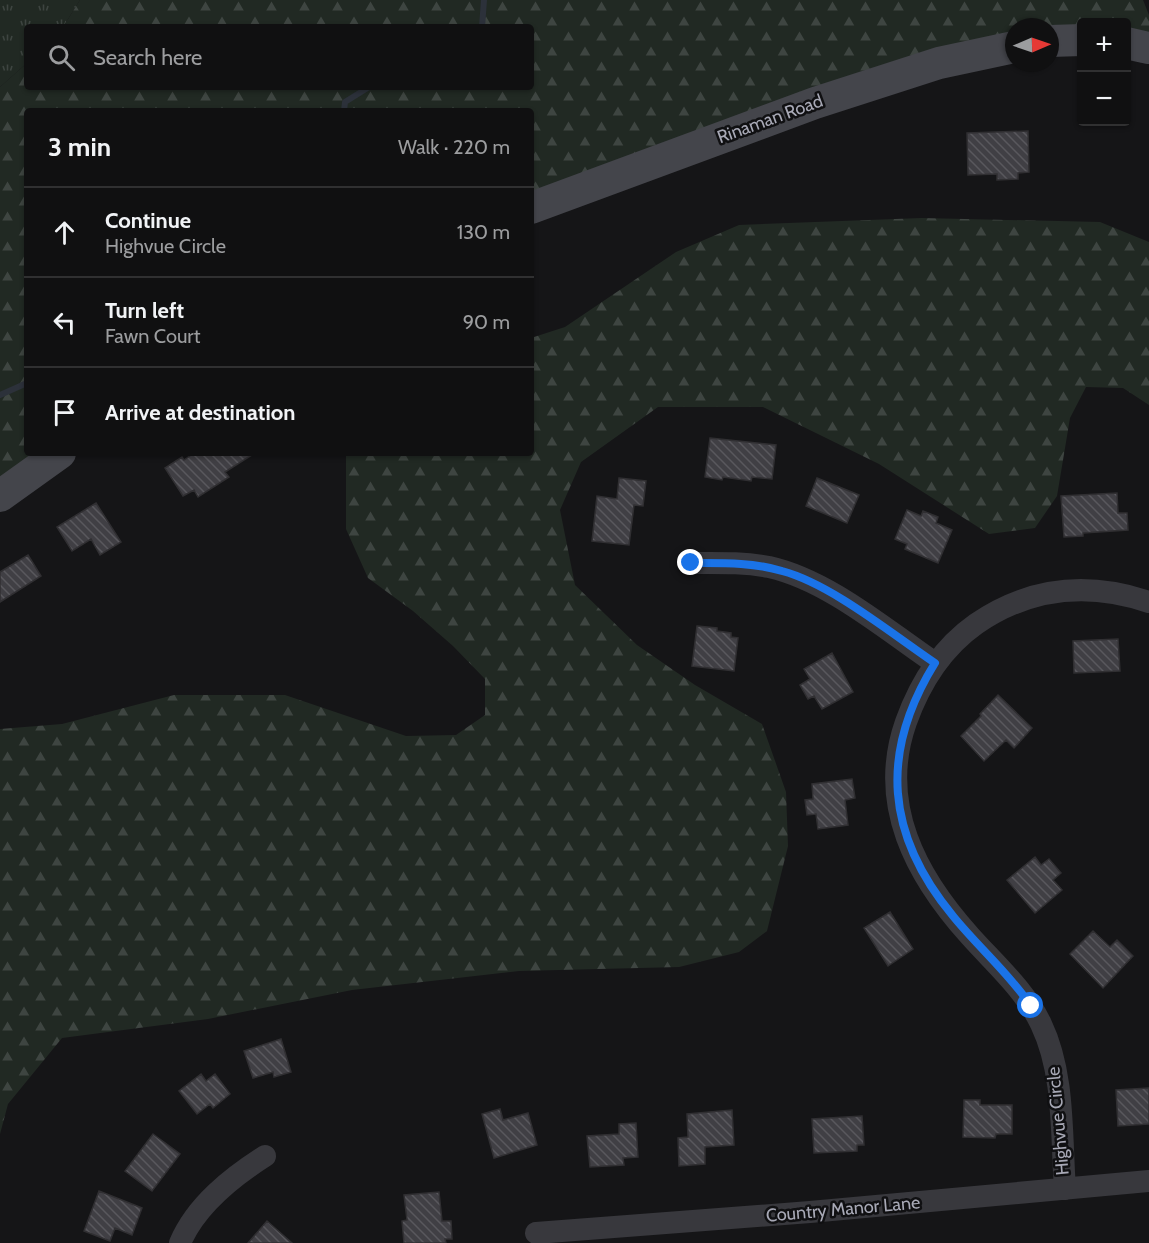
<!DOCTYPE html>
<html lang="en">
<head>
<meta charset="utf-8">
<style>
	:root { --surface:#101011; --page:#19191a; --text:#f1f3f6; --muted:#9c9d9f; --line:#303031 }
	body { margin:0; font-family:Cabin,sans-serif; background:var(--page); color:var(--text) }
	.controls { position:absolute; right:18px; top:18px; display:grid; overflow:hidden; border-radius:6px; box-shadow:0 2px 4px #0004 }
	.controls button { width:54px; height:54px; display:grid; place-items:center; padding:0; border:0; border-bottom:2px solid var(--line); background:var(--surface); color:var(--text); font:30px sans-serif }
	.compass { position:absolute; left:1005px; top:18px; width:54px; height:54px; border-radius:50%; background:var(--surface); box-shadow:0 2px 4px #0004; rotate:88deg }
	.stop { position:absolute; width:18px; height:18px; margin:-14px; border:4px solid #1a73e8; border-radius:50%; background:#fff }
	.stop.end { background:#1a73e8; border-color:#fff; box-shadow:0 2px 6px #0008 }
	.list { margin:0; padding:0; list-style:none }
	h2 { display:flex; justify-content:space-between; align-items:center; height:78px; margin:0; padding:0 24px; font-size:26px }
	h2 small { font-size:20px; font-weight:400; color:var(--muted) }
	.list li { display:grid; grid-template-columns:39px 1fr auto; gap:18px; align-items:center; box-sizing:border-box; height:90px; padding:0 24px; border-top:2px solid var(--line) }
	.list b { display:block; font-size:22px; white-space:nowrap }
	.list p { margin:0; font-size:20px; white-space:nowrap; color:var(--muted) }
	.list em { font-size:20px; font-style:normal; color:var(--muted) }
	.icon { flex:none; width:33px; height:33px; fill:none; stroke:currentColor; stroke-width:2; stroke-linecap:round; stroke-linejoin:round }
	.map { position:relative; flex:none; width:1149px; height:1243px; overflow:hidden }
	.search { position:absolute; background:var(--surface); box-shadow:0 2px 4px #0004; left:24px; top:24px; width:510px; height:66px; display:flex; align-items:center; gap:15px; box-sizing:border-box; padding:0 21px; border-radius:6px; color:var(--muted); font-size:22px }
	.panel { position:absolute; background:var(--surface); box-shadow:0 2px 4px #0004; left:24px; top:108px; width:510px; height:348px; border-radius:6px }
	.map>svg:first-child { display:block }
	.grass { fill:url(#grass-tufts) }
	.forest { fill:url(#forest-firs) }
	.lines { fill:none; stroke-linecap:round; stroke-linejoin:round }
	.stream { stroke:#2c313a; stroke-width:6 }
	.building { fill:url(#building-back-hatch); stroke:#302f32; stroke-width:1.5 }
	.street { stroke:#38383d; stroke-width:22 }
	.secondary { stroke:#44454b; stroke-width:32 }
	.route { stroke:#1a73e8; stroke-width:8 }
	.labels { text-anchor:middle; dominant-baseline:central; stroke-width:5; stroke-linejoin:round; paint-order:stroke }
	.street-label { font-size:18px; fill:#a8a9b6; stroke:#101012 }
</style>
</head>
<body>
<div class="map">
<svg width="1149" height="1243" viewBox="0 0 1149 1243">
	<defs>
		<pattern id="grass-tufts" width="24" height="20" patternUnits="userSpaceOnUse" patternTransform="scale(1.5)"><rect width="24" height="20" fill="#212923"/><path d="M3 7l-1-3M5 7V3M7 7l1-3M15 17l-1-3M17 17v-4M19 17l1-3" fill="none" stroke="#3e4541"/></pattern>
		<pattern id="forest-firs" width="22" height="20" patternUnits="userSpaceOnUse" patternTransform="scale(1.5)"><rect width="22" height="20" fill="#212923"/><path d="M5 1l3.5 6h-7zM16 11l3.5 6h-7z" fill="#3e4541"/></pattern>
		<pattern id="building-back-hatch" width="6" height="6" patternUnits="userSpaceOnUse" patternTransform="scale(1.5)"><rect width="6" height="6" fill="#403f44"/><path d="M-1 5l2 2M0 0l6 6M5-1l2 2" fill="none" stroke="#59585d"/></pattern>
	</defs>
	<rect width="100%" height="100%" fill="#151517"/>
	<!-- grass -->
	<path class="grass" d="M0,0H80L63,27H27V63L0,87Z"/>
	<!-- forest -->
	<path class="forest" d="M80,0H1143L1149,15V41L1127,43L1126,22H1082L1081,40L1050,27H1014V47L531,208V111H27V453H60L0,496V87L27,63V87H531V27H63Z
		M922,218L1100,222L1149,242V405L1123,388L1086,387L1070,418L1057,496L1035,528L989,534L879,464L763,407H658L581,462L560,510L575,585L637,645L695,685L762,724L786,792L788,846L767,931L739,952L679,967L519,971L352,990L208,1019L62,1038L8,1104L0,1134V729L62,724L174,695H285L406,736L456,735L485,715V679L453,646L413,611L368,578L346,529V453H531V338L565,327L676,252L739,225Z"/>
	<g class="lines">
		<!-- stream -->
		<path class="stream" d="M482,27L484,0
			M344,111L345,102L369,87
			M0,395L27,383"/>
	</g>
	<!-- building -->
	<path class="building" d="M1028,131L1029,172L1018,173V179L997,180V174L968,175L967,133Z
		M710,438L776,445L772,479L752,477L751,481L723,477L722,480L705,477Z
		M194,453H255L225,472L229,477L198,497L194,490L183,496L165,468L182,457L184,460Z
		M619,478L646,481L643,506L634,505L629,545L592,541L597,496L617,499Z
		M817,478L859,495L847,523L806,506Z
		M1117,493L1118,513H1127L1128,530L1083,533V536L1064,537L1061,496Z
		M96,503L121,542L100,555L91,539L72,551L57,527Z
		M907,510L921,516L923,511L938,517L936,523L952,530L938,563L905,549L907,544L895,539Z
		M28,555L41,576L0,602V572Z
		M697,626L717,628V631L731,633V637L738,638L734,671L692,666Z
		M1118,639L1120,671L1074,673L1073,641Z
		M832,653L853,692L822,709L814,696L808,699L800,685L810,679L804,669Z
		M998,695L1032,728L1014,748L1006,740L984,761L961,736L981,716L980,714Z
		M852,779L855,798L845,800L848,825L818,829L816,814L807,815L805,800L813,799L812,784Z
		M1035,857L1041,865L1049,859L1061,873L1053,880L1062,890L1035,913L1007,880Z
		M890,912L913,949L888,966L864,928Z
		M1093,931L1110,947L1117,940L1133,956L1103,988L1070,954Z
		M281,1039L291,1072L274,1077L273,1072L253,1078L244,1051Z
		M201,1074L206,1081L215,1074L230,1094L213,1108L210,1104L197,1114L179,1091Z
		M1149,1088V1124L1118,1126L1116,1090Z
		M964,1100H980V1105H1012V1134H996L995,1138L963,1137Z
		M500,1109L503,1120L528,1113L537,1145L494,1158L482,1114Z
		M732,1110L734,1145L705,1147V1164L679,1166L678,1138L688,1137L687,1114Z
		M862,1116L864,1145H857V1151L814,1153L812,1119Z
		M636,1123L638,1157L623,1158L624,1165L590,1167L587,1136L619,1134V1124Z
		M153,1134L180,1154L152,1191L125,1171Z
		M99,1191L142,1208L132,1235L115,1228L110,1241L84,1231Z
		M439,1192L442,1221H451L452,1239H445L446,1243H404L402,1221L407,1220L404,1195Z
		M267,1221L292,1243H248Z"/>
	<g class="lines">
		<!-- street -->
		<path class="street" d="M691,563C717,563 743,562 769,567C828,580 886,630 935,663
			M1065,1189C1061,1135 1065,1074 1041,1024C1025,990 995,964 970,936C916,876 877,804 906,722C920,683 942,648 976,624C1030,587 1087,581 1149,602
			M536,1233L810,1212L1149,1181
			M180,1243C196,1205 232,1177 265,1156"/>
		<!-- secondary -->
		<path class="secondary" d="M1050,41L1082,40
			M1126,43L1149,48
			M531,208L815,103L939,63L1014,47
			M0,496L60,453"/>
	</g>
	<g class="lines">
		<!-- route -->
		<path class="route" d="M691,563C722,563 752,562 782,571C831,584 892,634 935,663C879,753 886,835 953,916C978,947 1009,973 1031,1006"/>
	</g>
	<g class="labels">
		<!-- street labels -->
		<g class="street-label">
			<text transform="translate(770 119) rotate(-20)">Rinaman Road</text>
			<text transform="translate(1058 1121) rotate(-95)">Highvue Circle</text>
			<text transform="translate(843 1209) rotate(-5)">Country Manor Lane</text>
		</g>
	</g>
</svg>
<div class="controls">
<button>+</button>
<button>−</button>
</div>
<svg class="compass" viewBox="-18 -18 36 36"><path d="M0-13l5 13h-10z" fill="#e53935"/><path d="M0 13l5-13h-10z" fill="#9c9d9f"/></svg>
<div class="stop" style="left:1031px;top:1006px"></div>
<div class="stop end" style="left:691px;top:563px"></div>
<div class="search"><svg class="icon" aria-label="search" viewBox="0 0 24 24"><circle cx="10" cy="10" r="6"/><path d="M15 15l6 6"/></svg>Search here</div>
<section class="panel">
<h2>3 min<small>Walk · 220 m</small></h2>
<ul class="list">
<li><svg class="icon" aria-label="ahead" viewBox="0 0 24 24"><path d="M12 20V5M6 11l6-6 6 6"/></svg><div><b>Continue</b><p>Highvue Circle</p></div><em>130 m</em></li>
<li><svg class="icon" aria-label="left" viewBox="0 0 24 24"><path d="M17 20v-9H6M10 6l-5 5 5 5"/></svg><div><b>Turn left</b><p>Fawn Court</p></div><em>90 m</em></li>
<li><svg class="icon" aria-label="arrive" viewBox="0 0 24 24"><path d="M6 21V4h12l-3 4 3 4H6"/></svg><div><b>Arrive at destination</b></div></li>
</ul>
</section>
</div>
</body>
</html>
